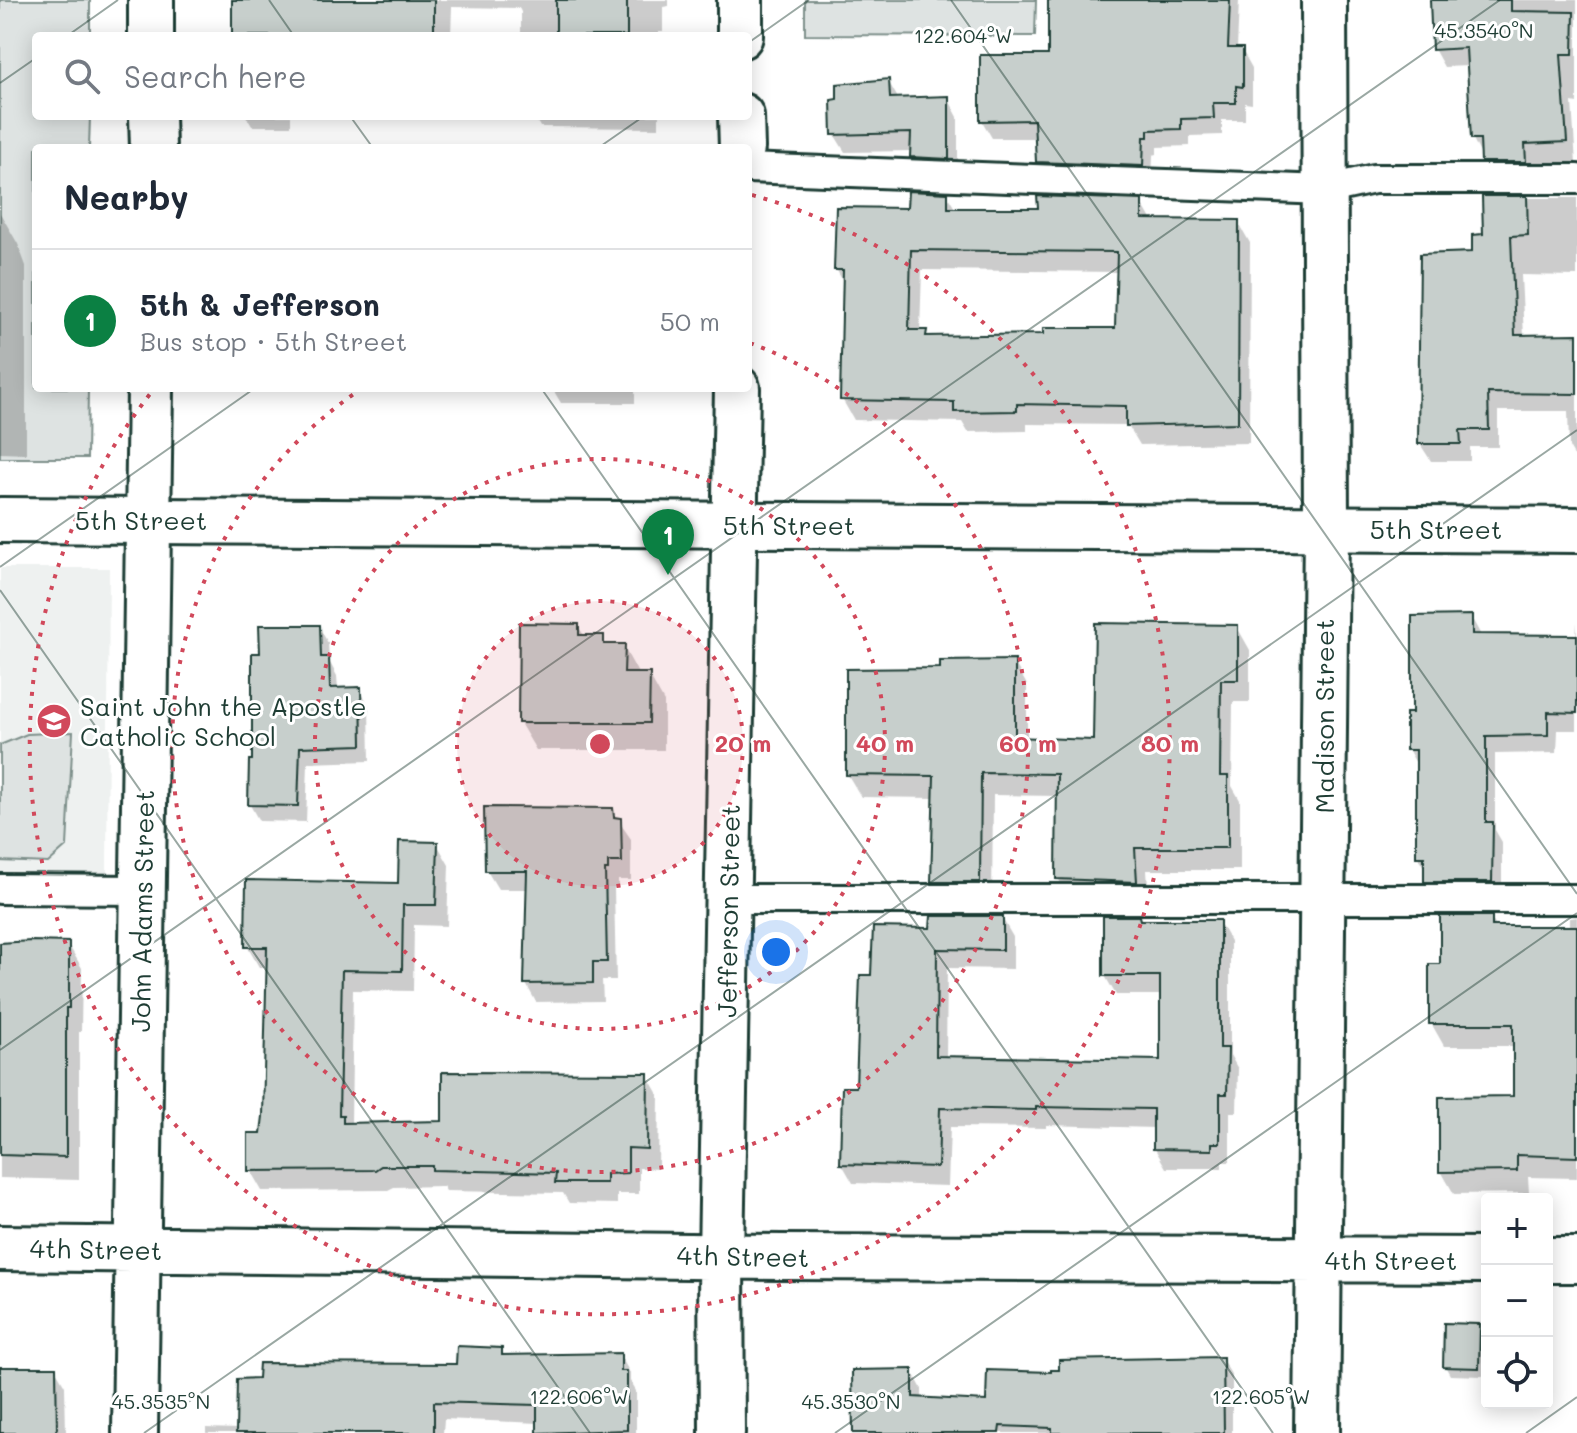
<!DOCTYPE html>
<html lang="en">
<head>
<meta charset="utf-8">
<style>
	:root { --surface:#fff; --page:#f2f2f3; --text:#1f2937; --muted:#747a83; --line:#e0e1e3; --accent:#0b8043 }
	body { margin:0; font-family:Mali,sans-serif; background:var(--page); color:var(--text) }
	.controls { position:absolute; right:24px; bottom:24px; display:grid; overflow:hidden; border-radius:8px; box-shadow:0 4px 20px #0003 }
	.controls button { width:72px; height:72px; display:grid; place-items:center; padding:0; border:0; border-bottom:2px solid var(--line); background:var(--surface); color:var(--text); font:40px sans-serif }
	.you { position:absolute; left:776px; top:952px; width:28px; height:28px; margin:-20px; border:6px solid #fff; border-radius:50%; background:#1a73e8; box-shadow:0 0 0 12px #1a73e833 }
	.badge { display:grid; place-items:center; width:52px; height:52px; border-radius:50%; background:var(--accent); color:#fff; font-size:26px; font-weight:700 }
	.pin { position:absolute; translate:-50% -66px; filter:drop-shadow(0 2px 4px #0008) }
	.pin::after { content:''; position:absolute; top:42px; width:28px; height:24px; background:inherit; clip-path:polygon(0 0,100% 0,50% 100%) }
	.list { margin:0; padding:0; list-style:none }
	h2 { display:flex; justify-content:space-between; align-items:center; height:104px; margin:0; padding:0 32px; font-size:34px }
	h2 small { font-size:26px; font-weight:400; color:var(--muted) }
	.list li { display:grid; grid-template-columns:52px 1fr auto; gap:24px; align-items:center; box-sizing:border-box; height:144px; padding:0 32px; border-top:2px solid var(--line) }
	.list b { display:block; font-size:30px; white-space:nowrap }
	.list p { margin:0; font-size:26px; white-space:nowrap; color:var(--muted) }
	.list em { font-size:26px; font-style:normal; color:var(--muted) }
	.icon { flex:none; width:44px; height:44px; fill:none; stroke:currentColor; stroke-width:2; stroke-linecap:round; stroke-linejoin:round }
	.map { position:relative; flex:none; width:1577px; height:1433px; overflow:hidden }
	.search { position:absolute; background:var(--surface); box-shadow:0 4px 20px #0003; left:32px; top:32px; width:720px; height:88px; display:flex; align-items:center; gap:20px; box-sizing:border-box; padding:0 28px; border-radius:8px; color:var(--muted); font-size:30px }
	.panel { position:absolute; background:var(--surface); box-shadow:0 4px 20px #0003; left:32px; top:144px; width:720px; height:248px; border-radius:8px }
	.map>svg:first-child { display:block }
	.built { fill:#eef1f0 }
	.green { fill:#dee3e2; stroke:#7e908b; stroke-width:2 }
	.shadow { fill:#0003; fill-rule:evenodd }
	.building { fill:#c7cfcc; stroke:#1f3d34; stroke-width:2; fill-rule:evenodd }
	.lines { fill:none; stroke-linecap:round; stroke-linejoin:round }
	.service-casing { stroke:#1f3d34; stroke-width:34 }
	.minor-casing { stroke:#1f3d34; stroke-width:50 }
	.secondary-casing { stroke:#1f3d34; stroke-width:50 }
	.service { stroke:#fff; stroke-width:28 }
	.minor { stroke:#fff; stroke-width:44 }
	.secondary { stroke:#fff; stroke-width:44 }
	.ticks { fill:none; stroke:#1f3d34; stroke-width:2; stroke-opacity:0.45 }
	.ring { fill:none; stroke:#d1495b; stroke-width:4; stroke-dasharray:4 8 }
	.labels { text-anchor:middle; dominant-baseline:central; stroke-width:6; stroke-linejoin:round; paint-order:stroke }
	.street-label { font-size:26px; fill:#1f3d34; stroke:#fff }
	.poi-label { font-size:26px; fill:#1f3d34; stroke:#fff; text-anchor:start }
	.ticks-label { font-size:20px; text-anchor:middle; fill:#1f3d34; stroke:#fff; stroke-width:6; stroke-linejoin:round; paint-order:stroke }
	.centre { fill:#d1495b; stroke:#fff; stroke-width:4 }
	.ring-label { font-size:24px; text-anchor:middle; font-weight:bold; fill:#d1495b; stroke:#fff; stroke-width:6; stroke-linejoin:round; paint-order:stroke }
</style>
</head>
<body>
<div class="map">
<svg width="1577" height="1433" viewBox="0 0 1577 1433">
	<rect width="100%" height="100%" fill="#fff"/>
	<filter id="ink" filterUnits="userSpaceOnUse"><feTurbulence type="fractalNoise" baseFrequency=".0125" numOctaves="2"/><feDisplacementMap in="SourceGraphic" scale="16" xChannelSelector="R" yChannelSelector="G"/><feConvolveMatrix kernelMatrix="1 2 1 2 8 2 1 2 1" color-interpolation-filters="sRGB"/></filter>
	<g filter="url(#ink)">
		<!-- built -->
		<path class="built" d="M0,568H109L107,875L0,874Z"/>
		<!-- green -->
		<path class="green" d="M0,0H90V36H36V116H90L89,148H36V388H88L87,458H0Z
			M805,0H1036L1035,36L805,35Z
			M73,732L67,846L48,863L0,861V745L27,734Z"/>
		<!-- shadow -->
		<path class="shadow" d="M234,0H669V6L663,7V32H659V36H521V12L519,8L452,7L451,36H234Z
			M1050,0H1239L1237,50H1242L1252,68V104L1245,103V120H1222V135L1190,136V146L1157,147V154L1153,155L1152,183L1048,179L1038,161L1036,138H992L982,121L1050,57Z
			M1432,0H1577V103L1572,102L1577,179H1493L1473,139L1469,66L1444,67L1434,49Z
			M888,81L899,100L948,98L958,117V176L922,175L912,157V151L845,152L834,134Z
			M246,116H291V126H252Z
			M534,116H659V128L540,127Z
			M947,195L956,210H1040L1141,202L1152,221L1238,222L1250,243L1249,443L1140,445L1128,425L1027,424V431L968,432L962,422L854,420L842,399L844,283L836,269L909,210ZM922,270L1119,272L1117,330L1045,336L929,338L925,332H920Z
			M1484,198H1577V276L1521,275L1524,337L1577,336V461L1569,447L1568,411H1498V447H1470V461H1431L1420,444L1474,254L1486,236Z
			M0,213L18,244L26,266V454L0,453Z
			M552,388H635V403H561Z
			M1471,617L1482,637H1576L1577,622V730H1558L1557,753L1495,754V830L1502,842V900H1436L1426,881V871L1418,857V767L1408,749L1414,715Z
			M578,626L585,637H602L607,646H623L639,675H649L664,702V750H536L520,723Z
			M319,627L328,643L329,661L337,676L338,690L360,689L369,706L370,761L308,763L306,822L259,821L250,805L262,655Z
			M1237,627L1250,650V702H1233L1232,786L1240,800V870H1147L1149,904L1071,901L1058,878L1059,796L993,795L992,904H946L933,881L935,798L861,797L848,775L942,670L1014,662L1027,685V740L1095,742Z
			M611,810L631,839V880H618V888H614L616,980H602L603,1001L536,1002L526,984L529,889H498L487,871Z
			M437,844L449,865L447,926L414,925L413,991L353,990L351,1125L444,1123L647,1075L659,1096L658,1169L639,1168V1194H617V1204L569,1203L563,1193L446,1191L443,1186L394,1187L388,1190L262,1191L250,1170L263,1135L269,967H259L247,946L400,885Z
			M1577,917V1178L1528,1177L1529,1193L1454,1194L1441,1171L1515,1098V1046H1444L1431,1023L1442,966L1491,918L1497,928H1570V918Z
			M1002,918L1013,937V969L947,968L946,1059L1162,1062V995H1116L1105,976L1140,922H1219L1230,941V1055L1238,1069L1237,1112H1230V1162H1222V1168H1166L1155,1149V1128L1046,1125V1128L950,1127L948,1186L853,1183L842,1164L858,1090L873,977L932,930Z
			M68,944L82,968L81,1032H79V1180L0,1178V945Z
			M1479,1326L1484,1334L1483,1376L1450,1375L1445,1366Z
			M501,1350L505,1356L620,1355L630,1373V1381L636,1391V1433H539V1423L444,1419L443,1433H206V1428L238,1429L458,1366Z
			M1222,1359L1232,1376V1433H992L1053,1375Z
			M0,1369H55L65,1386L66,1433H0Z
			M912,1371L922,1389V1400L940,1433H855Z"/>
		<!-- building -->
		<path class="building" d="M232,0H434V36H232Z
			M556,0H627V36H556Z
			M1048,0H1230L1228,48H1243V87L1236,86V103H1213L1214,118L1181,119V129L1148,130V137H1144L1143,166L1036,162L1034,120L980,121V55H1048Z
			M1430,0H1511V11L1574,12L1573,54H1561L1567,142L1525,144L1526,162H1481L1480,139H1471L1466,48L1432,50Z
			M889,79L890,98L949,96V159L910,157L911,133L832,135L831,100L837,99V84Z
			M908,191L948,193V208H1038L1037,196L1142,200V219L1239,220L1238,423L1126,426V406L1017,404V411L954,412V402L840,400L843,270H834L836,207L907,208ZM911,250L1117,252L1115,328H1043V334L926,336L927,330H909Z
			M1482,196H1527L1528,235L1511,236L1515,335L1577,334V394L1488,393L1489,430H1460L1461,444H1418L1420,254L1472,252V235L1483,234Z
			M1472,615V634L1577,635V713L1548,712V735L1486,736V822H1493L1492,882H1424V857H1416V750H1406V713H1412V616Z
			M519,623L579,624V635H604V644H625L624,673H650L649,723H518Z
			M1095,623L1238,625V680H1221L1220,776H1228V848H1135L1137,882L1056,879L1057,774L981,773L980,882H931L934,776L846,775V669L940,668V661L1015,660V737L1093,740Z
			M259,625H320L321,657H329L330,688L361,687L362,745L300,747L298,806L248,805L249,760H252V653H260Z
			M484,807L613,808L614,817L621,818L622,862H608V870H605L607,962H593V983L524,984L527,871H485Z
			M399,841L438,842L436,905H403L402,971L342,970L339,1115H343V1123L442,1121V1072L648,1073L647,1149L628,1148V1173L606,1174V1183H555L556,1173L432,1170V1166H381L375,1170L248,1171V1133H261L263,1116L267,947H245L246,880L398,883Z
			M931,916H1003V950L937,949L936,1056L1160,1060V976H1103V916H1139L1140,920H1220V1048H1228L1227,1094H1220V1143H1212V1150L1153,1149V1109L1036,1107V1110L940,1108L938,1167L840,1164L842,1087H856L860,975H871L873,927L930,928Z
			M1440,916H1492V926H1577V1157L1517,1155V1171L1439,1172V1097L1513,1096V1024H1429V964H1440Z
			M31,941L69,942V1008H66V1157L0,1155V943Z
			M1444,1323L1480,1324L1479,1368L1443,1367Z
			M457,1346L502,1348V1355L621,1353V1371H627V1430L537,1433V1405L434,1402V1433H236L237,1379L258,1378L259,1363L456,1364Z
			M1223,1357L1224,1433H1052V1428L1000,1426L999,1433H853L852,1370L913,1369V1397L986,1401L987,1370L1051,1372V1370H1059V1360Z
			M0,1367H56L57,1433H0Z"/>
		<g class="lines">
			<defs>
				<path id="service" d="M748,168L1324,190L1374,179H1577
					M0,889L142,890
					M729,899H1577"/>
				<path id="minor" d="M151,0V36
					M740,0V36
					M152,116L153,148
					M741,116L742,148
					M0,1248L782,1257L1487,1260
					M1547,1260H1577
					M135,1433L150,388
					M722,1433L721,1256L737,388
					M1317,1433L1326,527L1324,0"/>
				<path id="secondary" d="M0,520L1577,530"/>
			</defs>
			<!-- service casing -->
			<use href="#service" class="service-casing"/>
			<!-- minor casing -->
			<use href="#minor" class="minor-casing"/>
			<!-- secondary casing -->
			<use href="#secondary" class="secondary-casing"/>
			<!-- service -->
			<use href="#service" class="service"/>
			<!-- minor -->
			<use href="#minor" class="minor"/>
			<!-- secondary -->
			<use href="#secondary" class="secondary"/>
		</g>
	</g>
	<!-- ticks -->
	<path class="ticks" d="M269,0L294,36M951,0L1577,894M67,36L118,0M748,43L809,0M0,83L36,58M350,116L373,148M598,148L644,116M541,388L1273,1433M0,567L255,388M0,590L590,1433M0,1050L1500,0M144,1433L1577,430M835,1433L1577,913M1526,1433L1577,1397"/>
	<!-- distance rings -->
	<circle cx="600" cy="744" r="143" fill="#d1495b" fill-opacity=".12"/>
	<g class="ring">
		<circle cx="600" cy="744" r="143"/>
		<circle cx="600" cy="744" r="285"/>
		<path d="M750 343A428 428 0 1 1 361 389"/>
		<path d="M752 195A570 570 0 1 1 154 389"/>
	</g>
	<!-- icons -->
	<defs>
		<symbol id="school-disc" viewBox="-11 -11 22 22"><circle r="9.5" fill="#d1495b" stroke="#fff"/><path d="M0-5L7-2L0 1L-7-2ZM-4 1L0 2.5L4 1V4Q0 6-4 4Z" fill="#fff"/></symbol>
	</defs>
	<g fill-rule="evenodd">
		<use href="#school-disc" x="34" y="701" width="40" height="40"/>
	</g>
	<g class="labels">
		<!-- street labels -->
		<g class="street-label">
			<text x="141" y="520">5th Street</text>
			<text x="789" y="525">5th Street</text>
			<text x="1436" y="529">5th Street</text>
			<text transform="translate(1324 716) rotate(-90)">Madison Street</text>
			<text transform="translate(142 911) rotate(-89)">John Adams Street</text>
			<text transform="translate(728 911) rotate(-89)">Jefferson Street</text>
			<text transform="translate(96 1249) rotate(1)">4th Street</text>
			<text transform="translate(743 1256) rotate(1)">4th Street</text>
			<text x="1391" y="1260">4th Street</text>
		</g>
		<!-- poi labels -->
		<g class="poi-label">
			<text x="80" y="706">Saint John the Apostle<tspan x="80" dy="30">Catholic School</tspan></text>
		</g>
	</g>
	<g class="ticks-label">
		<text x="1484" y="38">45.3540°N</text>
		<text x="963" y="43">122.604°W</text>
		<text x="579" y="1404">122.606°W</text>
		<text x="1261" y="1404">122.605°W</text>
		<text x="161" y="1409">45.3535°N</text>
		<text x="851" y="1409">45.3530°N</text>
	</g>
	<circle cx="600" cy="744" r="12" class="centre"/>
	<g class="ring-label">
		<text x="743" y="752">20 m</text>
		<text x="885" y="752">40 m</text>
		<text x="1028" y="752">60 m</text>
		<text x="1170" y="752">80 m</text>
	</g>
</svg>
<div class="controls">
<button>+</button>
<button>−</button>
<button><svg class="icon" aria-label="locate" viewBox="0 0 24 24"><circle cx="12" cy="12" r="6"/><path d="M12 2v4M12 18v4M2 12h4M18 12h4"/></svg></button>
</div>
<div class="you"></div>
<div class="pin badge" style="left:668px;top:575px">1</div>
<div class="search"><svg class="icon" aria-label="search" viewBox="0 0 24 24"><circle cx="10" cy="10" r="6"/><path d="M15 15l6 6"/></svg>Search here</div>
<section class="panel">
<h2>Nearby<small></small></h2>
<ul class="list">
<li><span class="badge">1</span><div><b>5th &amp; Jefferson</b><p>Bus stop · 5th Street</p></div><em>50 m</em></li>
</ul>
</section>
</div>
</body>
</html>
